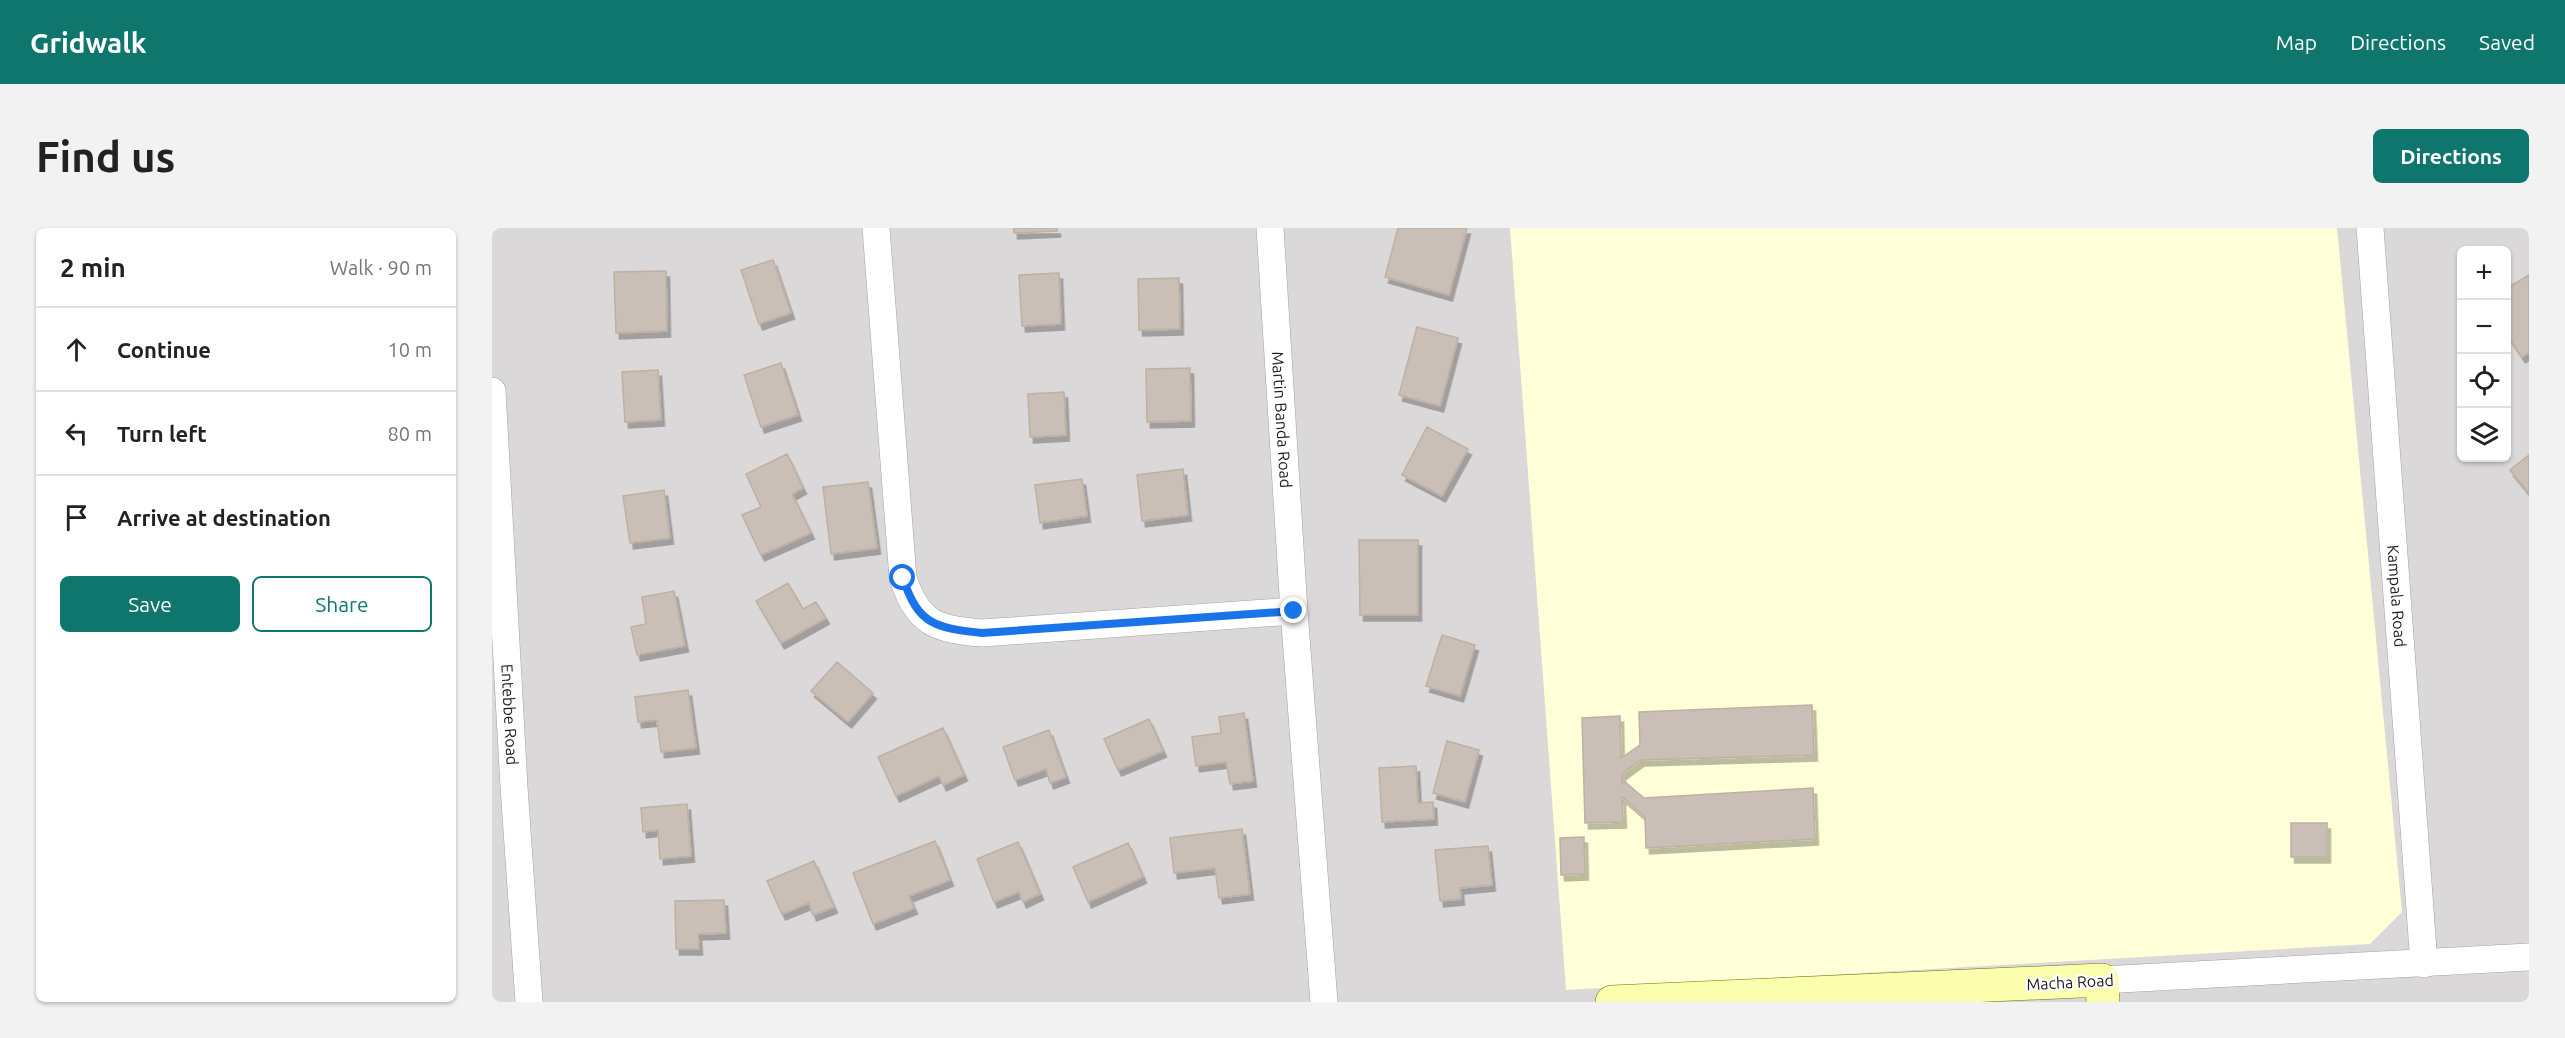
<!DOCTYPE html>
<html lang="en">
<head>
<meta charset="utf-8">
<style>
	:root { --surface:#fff; --page:#f2f2f2; --text:#222; --muted:#767676; --line:#e0e0e0; --accent:#0f766e }
	body { margin:0; font-family:Ubuntu,sans-serif; background:var(--page); color:var(--text) }
	.controls { position:absolute; right:18px; top:18px; display:grid; overflow:hidden; border-radius:9px; box-shadow:0 2px 4px #0004 }
	.controls button { width:54px; height:54px; display:grid; place-items:center; padding:0; border:0; border-bottom:2px solid var(--line); background:var(--surface); color:var(--text); font:30px sans-serif }
	.stop { position:absolute; width:18px; height:18px; margin:-14px; border:4px solid #1a73e8; border-radius:50%; background:#fff }
	.stop.end { background:#1a73e8; border-color:#fff; box-shadow:0 2px 6px #0008 }
	.list { margin:0; padding:0; list-style:none }
	h2 { display:flex; justify-content:space-between; align-items:center; height:78px; margin:0; padding:0 24px; font-size:26px }
	h2 small { font-size:20px; font-weight:400; color:var(--muted) }
	.list li { display:grid; grid-template-columns:39px 1fr auto; gap:18px; align-items:center; box-sizing:border-box; height:84px; padding:0 24px; border-top:2px solid var(--line) }
	.list b { display:block; font-size:22px; white-space:nowrap }
	.list em { font-size:20px; font-style:normal; color:var(--muted) }
	.actions { display:flex; gap:12px; padding:18px 24px }
	.actions a { flex:1; padding:14px 0; border:2px solid var(--accent); border-radius:9px; text-align:center; font-size:21px; color:var(--accent) }
	.actions .main { background:var(--accent); color:#fff }
	.icon { flex:none; width:33px; height:33px; fill:none; stroke:currentColor; stroke-width:2; stroke-linecap:round; stroke-linejoin:round }
	.map { position:relative; flex:none; width:2037px; height:774px; overflow:hidden; border-radius:9px }
	header { display:flex; align-items:center; gap:36px; box-sizing:border-box; height:84px; padding:0 30px; background:var(--accent); color:#fff }
	header strong { font-size:28px }
	nav { display:flex; gap:33px; margin-inline-start:auto; font-size:21px }
	.intro { display:flex; align-items:center; justify-content:space-between; box-sizing:border-box; height:144px; padding:0 36px }
	h1 { margin:0; font-size:42px }
	.button { padding:15px 27px; border-radius:9px; background:var(--accent); color:#fff; font-size:21px; font-weight:700 }
	main { display:flex; gap:36px; padding:0 36px }
	aside { flex:1; background:var(--surface); border-radius:9px; box-shadow:0 2px 4px #0004 }
	.map>svg:first-child { display:block }
	.residential { fill:#dad8d8; fill-rule:evenodd }
	.education { fill:#ffffd8 }
	.building { fill:#cabfb6; stroke:#c1afa1; stroke-width:1.5; filter:url(#shadow) }
	.lines { fill:none; stroke-linecap:round; stroke-linejoin:round }
	.minor-casing { stroke:#a2a2a2; stroke-width:28 }
	.secondary-casing { stroke:#697500; stroke-width:34 }
	.minor { stroke:#fff; stroke-width:27 }
	.secondary { stroke:#fbffad; stroke-width:33 }
	.route { stroke:#1a73e8; stroke-width:8 }
	.labels { text-anchor:middle; dominant-baseline:central; stroke-width:4.5; stroke-linejoin:round; paint-order:stroke }
	.street-label { font-size:16px; fill:#1b1b1b; stroke:#fff }
</style>
</head>
<body>
<header>
<strong>Gridwalk</strong>
<nav><a>Map</a><a>Directions</a><a>Saved</a></nav>
</header>
<div class="intro"><h1>Find us</h1><a class="button">Directions</a></div>
<main>
<aside>
<h2>2 min<small>Walk · 90 m</small></h2>
<ul class="list">
<li><svg class="icon" aria-label="ahead" viewBox="0 0 24 24"><path d="M12 20V5M6 11l6-6 6 6"/></svg><div><b>Continue</b></div><em>10 m</em></li>
<li><svg class="icon" aria-label="left" viewBox="0 0 24 24"><path d="M17 20v-9H6M10 6l-5 5 5 5"/></svg><div><b>Turn left</b></div><em>80 m</em></li>
<li><svg class="icon" aria-label="arrive" viewBox="0 0 24 24"><path d="M6 21V4h12l-3 4 3 4H6"/></svg><div><b>Arrive at destination</b></div></li>
</ul>
<div class="actions"><a class="main">Save</a><a>Share</a></div>
</aside>
<div class="map">
<svg width="2037" height="774" viewBox="0 0 2037 774">
	<defs>
		<filter id="shadow"><feDropShadow dx="3.5" dy="6" stdDeviation="0" flood-color="#0004"/></filter>
	</defs>
	<rect width="100%" height="100%" fill="#eee9e0"/>
	<!-- residential -->
	<path class="residential" d="M0,0H2037V774H0ZM1970,22H2014V230H1970Z"/>
	<!-- education -->
	<path class="education" d="M1018,0H1845L1910,684L1878,716L1074,762Z"/>
	<!-- building -->
	<path class="building" d="M522,0H565V3L522,5Z
		M906,0H975L957,67L893,49Z
		M281,32L299,85L267,96L249,42Z
		M174,43L175,103L124,105L122,44Z
		M567,45L569,96L530,98L527,47Z
		M2037,47V124L2030,129L2014,106V61Z
		M687,50L688,101L647,102L646,51Z
		M925,99L966,110L948,178L907,167Z
		M289,135L306,187L269,199L252,147Z
		M698,140L699,193L655,194L654,141Z
		M166,142L169,192L133,194L130,144Z
		M572,164L574,207L538,209L536,166Z
		M935,199L976,221L950,268L910,247Z
		M295,226L311,260L300,266L319,305L269,327L250,287L269,279L254,246Z
		M2037,227V265L2018,242Z
		M691,241L696,287L650,293L645,247Z
		M590,251L595,288L548,295L543,257Z
		M376,254L385,320L339,326L331,259Z
		M172,262L178,310L138,315L131,268Z
		M867,312H926V387H868Z
		M296,355L311,381L324,374L334,390L289,415L264,373Z
		M182,363L193,418L145,427L139,399L154,396L150,369Z
		M950,407L983,417L968,468L934,458Z
		M345,434L381,465L356,494L319,463Z
		M196,462L204,520L169,524L165,492L146,494L143,469Z
		M1320,477L1322,527L1149,532L1130,546V556L1132,553L1152,570L1321,560L1323,611L1154,620L1153,589L1130,569L1131,594L1093,595L1090,490L1128,488L1129,530L1148,517L1147,484Z
		M752,485L761,553L738,556L734,534L704,538L700,509L729,505L727,489Z
		M657,491L671,523L626,542L612,511Z
		M451,500L472,547L451,557L447,548L404,568L386,529Z
		M557,502L574,549L558,555L554,541L523,552L511,519Z
		M955,513L987,522L973,574L941,565Z
		M924,538L926,575L941,574L942,591L890,594L887,540Z
		M195,576L199,628L168,631L166,602L151,604L149,580Z
		M1799,595H1835V629H1799Z
		M750,601L758,666L727,670L723,640L682,645L678,610Z
		M1092,609L1093,646L1069,647L1068,610Z
		M443,613L458,652L417,668L422,680L381,696L361,645Z
		M526,614L548,666L531,674L527,664L502,674L485,631Z
		M636,615L651,649L596,674L581,639Z
		M996,618L1000,657L968,660L969,671L948,673L943,622Z
		M322,633L342,679L321,687L317,675L290,686L275,653Z
		M232,672L234,705L206,706L207,721H184L183,673Z"/>
	<g class="lines">
		<defs>
			<g id="minor">
				<path d="M384,0L411,350C426,396 444,401 490,405L802,383"/>
				<path id="s1" d="M778,0L802,383L832,774"/>
				<path id="s2" d="M1878,0L1932,736"/>
				<path id="s3" d="M0,163L22,559L37,774"/>
				<path d="M1610,752L2037,729"/>
			</g>
			<path id="secondary" d="M1120,774L1610,752L1611,774"/>
		</defs>
		<!-- minor casing -->
		<use href="#minor" class="minor-casing"/>
		<!-- secondary casing -->
		<use href="#secondary" class="secondary-casing"/>
		<!-- minor -->
		<use href="#minor" class="minor"/>
		<!-- secondary -->
		<use href="#secondary" class="secondary"/>
	</g>
	<g class="lines">
		<!-- route -->
		<path class="route" d="M411,350C426,397 444,400 490,405L802,383"/>
	</g>
	<g class="labels">
		<!-- street labels -->
		<g class="street-label">
			<text stroke="none"><textPath href="#s1" startOffset="192">Martin Banda Road</textPath></text>
			<text stroke="none"><textPath href="#s2" startOffset="369">Kampala Road</textPath></text>
			<text stroke="none"><textPath href="#s3" startOffset="324">Entebbe Road</textPath></text>
			<text transform="translate(1578 754) rotate(-3)">Macha Road</text>
		</g>
	</g>
</svg>
<div class="controls">
<button>+</button>
<button>−</button>
<button><svg class="icon" aria-label="locate" viewBox="0 0 24 24"><circle cx="12" cy="12" r="6"/><path d="M12 2v4M12 18v4M2 12h4M18 12h4"/></svg></button>
<button><svg class="icon" aria-label="layers" viewBox="0 0 24 24"><path d="M12 4l9 5-9 5-9-5zM3 14l9 5 9-5"/></svg></button>
</div>
<div class="stop" style="left:411px;top:350px"></div>
<div class="stop end" style="left:802px;top:383px"></div>
</div>
</main>
</body>
</html>
